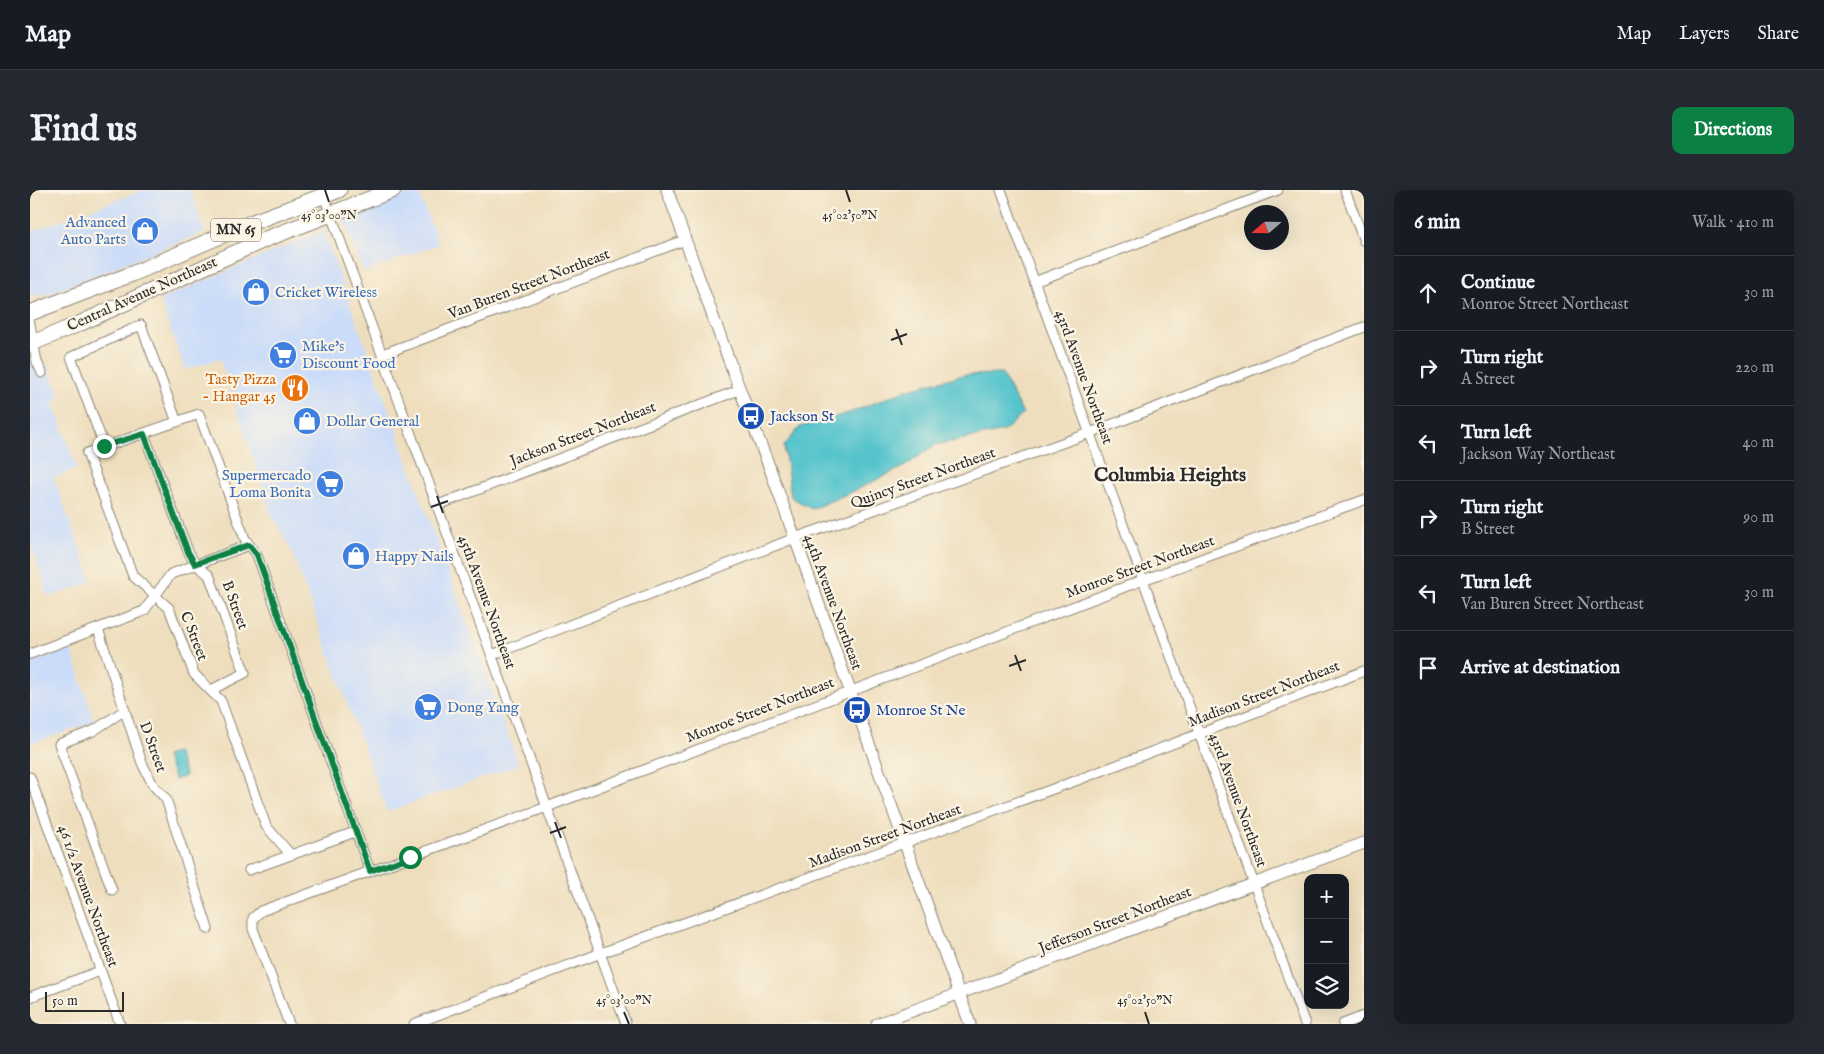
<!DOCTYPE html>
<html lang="en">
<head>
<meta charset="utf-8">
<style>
	:root { --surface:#171b24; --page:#242831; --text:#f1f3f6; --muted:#9ea1a6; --line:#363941; --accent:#0b8043 }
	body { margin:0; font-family:"IM FELL English",serif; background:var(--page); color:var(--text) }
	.controls { position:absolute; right:15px; bottom:15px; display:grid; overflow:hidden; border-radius:10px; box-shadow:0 5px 20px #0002 }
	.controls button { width:45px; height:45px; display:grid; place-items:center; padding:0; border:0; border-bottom:1px solid var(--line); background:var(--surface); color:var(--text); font:25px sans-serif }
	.compass { position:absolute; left:1214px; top:15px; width:45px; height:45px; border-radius:50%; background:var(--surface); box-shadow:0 5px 20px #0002; rotate:250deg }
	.scale { position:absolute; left:15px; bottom:12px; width:79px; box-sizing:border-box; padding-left:5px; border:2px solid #2b2b2b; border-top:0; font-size:14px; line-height:18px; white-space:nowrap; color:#2b2b2b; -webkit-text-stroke:4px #fcf5e5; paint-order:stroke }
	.stop { position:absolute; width:15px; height:15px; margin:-11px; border:4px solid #0b8043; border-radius:50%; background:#fff }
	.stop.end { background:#0b8043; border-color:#fff; box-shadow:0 1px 5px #0008 }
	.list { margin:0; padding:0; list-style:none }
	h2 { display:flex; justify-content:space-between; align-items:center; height:65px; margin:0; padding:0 20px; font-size:21px }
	h2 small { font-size:16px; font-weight:400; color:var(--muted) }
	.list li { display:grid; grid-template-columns:32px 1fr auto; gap:15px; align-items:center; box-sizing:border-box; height:75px; padding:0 20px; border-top:1px solid var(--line) }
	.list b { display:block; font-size:19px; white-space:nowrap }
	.list p { margin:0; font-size:16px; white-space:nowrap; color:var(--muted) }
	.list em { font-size:16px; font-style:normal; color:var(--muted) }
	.icon { flex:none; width:28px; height:28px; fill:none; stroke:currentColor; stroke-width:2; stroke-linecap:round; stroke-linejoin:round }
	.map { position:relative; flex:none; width:1334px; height:834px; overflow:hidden; border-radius:10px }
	header { display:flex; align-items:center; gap:30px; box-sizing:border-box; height:70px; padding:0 25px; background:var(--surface); border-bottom:1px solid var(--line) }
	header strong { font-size:24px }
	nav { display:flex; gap:28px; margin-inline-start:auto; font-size:18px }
	.intro { display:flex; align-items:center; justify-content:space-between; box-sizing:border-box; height:120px; padding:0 30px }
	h1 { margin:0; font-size:35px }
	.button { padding:12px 22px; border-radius:10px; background:var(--accent); color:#fff; font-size:18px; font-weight:700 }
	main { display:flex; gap:30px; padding:0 30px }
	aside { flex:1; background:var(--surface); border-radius:10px; box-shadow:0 5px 20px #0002 }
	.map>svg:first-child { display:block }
	.built { fill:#cadcf9 }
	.water { fill:#57c4cd; stroke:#41787c }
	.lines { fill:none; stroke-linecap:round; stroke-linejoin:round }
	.minor-casing { stroke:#8c8474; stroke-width:11 }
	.tertiary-casing { stroke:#8c8474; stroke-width:13 }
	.primary-casing { stroke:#8c8474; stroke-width:17 }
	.minor { stroke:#fff; stroke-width:9 }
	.tertiary { stroke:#fff; stroke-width:11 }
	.primary { stroke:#fff; stroke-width:15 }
	.route { stroke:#0b8043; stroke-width:6 }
	.ticks { fill:none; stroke:#2b2b2b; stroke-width:2 }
	.labels { text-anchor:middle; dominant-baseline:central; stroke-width:4.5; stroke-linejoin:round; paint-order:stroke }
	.shield { fill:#fcf5e5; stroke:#6a6863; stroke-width:1 }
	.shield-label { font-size:14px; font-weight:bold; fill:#2b2b2b }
	.shop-label { font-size:15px; fill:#366cbe; stroke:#fcf5e5; text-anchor:start }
	.street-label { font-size:15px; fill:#2b2b2b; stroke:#fcf5e5 }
	.food-label { font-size:15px; fill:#c56008; stroke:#fcf5e5; text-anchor:end }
	.transit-label { font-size:15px; fill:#164399; stroke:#fcf5e5; text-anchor:start }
	.district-label { font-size:20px; font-weight:bold; fill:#2b2b2b; stroke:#fcf5e5 }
	.ticks-label { font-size:12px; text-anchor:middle; fill:#2b2b2b; stroke:#fcf5e5; stroke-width:4.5; stroke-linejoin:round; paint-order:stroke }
</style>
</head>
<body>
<header>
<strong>Map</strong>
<nav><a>Map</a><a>Layers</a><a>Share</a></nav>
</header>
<div class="intro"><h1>Find us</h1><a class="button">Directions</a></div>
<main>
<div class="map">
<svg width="1334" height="834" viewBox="0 0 1334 834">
	<rect width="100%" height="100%" fill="#fcf5e5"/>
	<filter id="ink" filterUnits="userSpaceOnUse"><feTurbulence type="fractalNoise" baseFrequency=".02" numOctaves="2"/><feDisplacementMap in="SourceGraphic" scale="10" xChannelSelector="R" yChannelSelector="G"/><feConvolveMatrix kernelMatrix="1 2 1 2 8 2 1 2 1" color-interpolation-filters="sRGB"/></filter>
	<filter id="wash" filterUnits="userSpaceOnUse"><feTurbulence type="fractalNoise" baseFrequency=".0096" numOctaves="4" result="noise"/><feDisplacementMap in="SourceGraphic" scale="20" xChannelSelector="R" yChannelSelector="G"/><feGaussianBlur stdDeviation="1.12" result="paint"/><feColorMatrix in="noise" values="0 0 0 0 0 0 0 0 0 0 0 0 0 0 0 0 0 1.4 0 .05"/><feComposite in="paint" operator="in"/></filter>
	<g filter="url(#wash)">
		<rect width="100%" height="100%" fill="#eedebd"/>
		<!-- built -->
		<path class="built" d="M114,0H161L175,42L13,106L4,105L0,102V42Z
			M388,1L409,54L334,82L313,28Z
			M293,40L489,575L357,622L261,359L243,328L190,168L155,180L130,110Z
			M0,172L18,175L30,209L23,213L47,278L24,288L62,392L19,407L0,351Z
			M41,458L64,532L0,554V472Z"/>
		<!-- water -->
		<path class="water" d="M972,184L993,224L974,241L905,255L875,276L826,300L782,319L761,307L754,256L770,237L822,222L879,199L933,185Z
			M147,562L156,586L145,590L136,566Z"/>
	</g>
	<g filter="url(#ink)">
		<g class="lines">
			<defs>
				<path id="minor" d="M971,0L1275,834
					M1315,0L1334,51
					M293,3L596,834
					M1004,92L1248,0
					M0,134L7,172L12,183
					M353,164L655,50
					M114,244L158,361L165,374L179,385L215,483L181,500
					M74,256L41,167L111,135L147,232
					M408,315L709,200
					M68,439L112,573L123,595L136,609L178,739
					M0,464L114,421L141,384L219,355
					M462,465L765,348L1060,243L1334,137
					M0,587L90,834
					M261,665L236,636L191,511L164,484L139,418L103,386L57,263L169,224L215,349L227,365L340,681
					M219,680L325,642
					M82,700L29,554L63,541L95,520
					M0,807L70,781
					M259,834L223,739V728L231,721L517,617L1113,390L1334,310
					M384,834L571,763L1045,591L1334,481
					M1313,834L1334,826"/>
				<path id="tertiary" d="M637,0C671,92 703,185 739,276L940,834
					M847,834L1334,653"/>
				<path id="primary" d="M0,123L102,84L223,32L309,0
					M0,154L51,133L236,49L363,0"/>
			</defs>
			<!-- minor casing -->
			<use href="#minor" class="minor-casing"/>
			<!-- tertiary casing -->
			<use href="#tertiary" class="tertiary-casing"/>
			<!-- primary casing -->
			<use href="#primary" class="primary-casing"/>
			<!-- minor -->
			<use href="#minor" class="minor"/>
			<!-- tertiary -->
			<use href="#tertiary" class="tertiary"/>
			<!-- primary -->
			<use href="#primary" class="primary"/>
		</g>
	</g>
	<g class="lines" filter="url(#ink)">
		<!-- route -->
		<path class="route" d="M74,256L114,244L158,362L165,374L219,355L227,365L340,681L380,667"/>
	</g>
	<!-- ticks -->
	<path class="ticks" d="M295,0L299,12M816,0L820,12M866,139L872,155M861,150L877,144M407,306L413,323M401,317L418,311M985,465L991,481M979,476L996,470M525,632L531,648M520,643L536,637M594,822L599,834M1115,822L1119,834"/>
	<!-- icons -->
	<defs>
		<symbol id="shop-disc" viewBox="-11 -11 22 22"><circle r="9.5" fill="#3f7fe0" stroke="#fcf5e5"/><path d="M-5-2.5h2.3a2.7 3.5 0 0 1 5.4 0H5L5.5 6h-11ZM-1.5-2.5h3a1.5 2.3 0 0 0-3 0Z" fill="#fff"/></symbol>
		<symbol id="supermarket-disc" viewBox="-11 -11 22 22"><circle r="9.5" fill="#3f7fe0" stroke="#fcf5e5"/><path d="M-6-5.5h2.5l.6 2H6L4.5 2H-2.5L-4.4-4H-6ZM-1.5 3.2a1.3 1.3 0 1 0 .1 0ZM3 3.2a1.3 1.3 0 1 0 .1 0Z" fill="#fff"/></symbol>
		<symbol id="restaurant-disc" viewBox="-11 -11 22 22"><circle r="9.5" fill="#e8710a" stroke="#fcf5e5"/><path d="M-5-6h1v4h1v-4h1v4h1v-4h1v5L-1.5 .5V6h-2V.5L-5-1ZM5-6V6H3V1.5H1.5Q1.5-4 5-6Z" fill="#fff"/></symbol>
		<symbol id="bus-disc" viewBox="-11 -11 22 22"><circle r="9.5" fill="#1a4fb4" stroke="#fcf5e5"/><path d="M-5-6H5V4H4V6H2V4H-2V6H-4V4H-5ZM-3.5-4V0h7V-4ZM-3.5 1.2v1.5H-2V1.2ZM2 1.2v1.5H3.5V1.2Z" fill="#fff"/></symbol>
	</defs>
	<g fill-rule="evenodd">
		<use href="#shop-disc" x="99" y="25" width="32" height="32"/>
		<use href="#shop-disc" x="210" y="86" width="32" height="32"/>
		<use href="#supermarket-disc" x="237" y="149" width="32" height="32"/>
		<use href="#restaurant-disc" x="249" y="182" width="32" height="32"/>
		<use href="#bus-disc" x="705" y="210" width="32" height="32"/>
		<use href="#shop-disc" x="261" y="215" width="32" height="32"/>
		<use href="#supermarket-disc" x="284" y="278" width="32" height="32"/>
		<use href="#shop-disc" x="310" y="350" width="32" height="32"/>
		<use href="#supermarket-disc" x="382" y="501" width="32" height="32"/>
		<use href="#bus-disc" x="811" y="504" width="32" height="32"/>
	</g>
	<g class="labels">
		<!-- shield labels -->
		<rect class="shield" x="181" y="28.5" width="50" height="23" rx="4"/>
		<g class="shield-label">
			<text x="206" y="40">MN 65</text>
		</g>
		<!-- shop labels -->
		<g class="shop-label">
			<text x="96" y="32" text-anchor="end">Advanced<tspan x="96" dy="17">Auto Parts</tspan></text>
			<text x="245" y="102">Cricket Wireless</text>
			<text x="272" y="156">Mike's<tspan x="272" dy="17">Discount Food</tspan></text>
			<text x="296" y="231">Dollar General</text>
			<text x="281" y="285" text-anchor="end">Supermercado<tspan x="281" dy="17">Loma Bonita</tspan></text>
			<text x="345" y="366">Happy Nails</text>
			<text x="417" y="517">Dong Yang</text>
		</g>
		<!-- street labels -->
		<g class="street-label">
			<text transform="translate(499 94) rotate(-21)">Van Buren Street Northeast</text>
			<text transform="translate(112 104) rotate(-24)">Central Avenue Northeast</text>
			<text transform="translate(1054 187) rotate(70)">43rd Avenue Northeast</text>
			<text transform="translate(553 244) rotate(-21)">Jackson Street Northeast</text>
			<text transform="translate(893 288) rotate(-20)">Quincy Street Northeast</text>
			<text transform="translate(1110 377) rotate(-20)">Monroe Street Northeast</text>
			<text transform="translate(457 412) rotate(70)">45th Avenue Northeast</text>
			<text transform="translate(803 412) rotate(70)">44th Avenue Northeast</text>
			<text transform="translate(205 415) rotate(70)">B Street</text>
			<text transform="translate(164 446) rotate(69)">C Street</text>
			<text transform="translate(1234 504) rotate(-21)">Madison Street Northeast</text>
			<text transform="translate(730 520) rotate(-21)">Monroe Street Northeast</text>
			<text transform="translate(123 557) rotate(70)">D Street</text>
			<text transform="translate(1208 610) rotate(70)">43rd Avenue Northeast</text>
			<text transform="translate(855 646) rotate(-20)">Madison Street Northeast</text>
			<text transform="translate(58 706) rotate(70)">46 1/2 Avenue Northeast</text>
			<text transform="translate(1085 730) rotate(-21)">Jefferson Street Northeast</text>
		</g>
		<!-- food labels -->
		<g class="food-label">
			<text x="246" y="189">Tasty Pizza<tspan x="246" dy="17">- Hangar 45</tspan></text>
		</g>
		<!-- transit labels -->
		<g class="transit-label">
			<text x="740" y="226">Jackson St</text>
			<text x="846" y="520">Monroe St Ne</text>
		</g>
		<!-- district labels -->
		<g class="district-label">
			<text x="1140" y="285">Columbia Heights</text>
		</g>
	</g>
	<g class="ticks-label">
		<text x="299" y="29">45°03'00"N</text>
		<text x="820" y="29">45°02'50"N</text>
		<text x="594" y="814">45°03'00"N</text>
		<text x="1115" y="814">45°02'50"N</text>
	</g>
</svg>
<div class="controls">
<button>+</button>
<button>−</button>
<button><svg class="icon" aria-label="layers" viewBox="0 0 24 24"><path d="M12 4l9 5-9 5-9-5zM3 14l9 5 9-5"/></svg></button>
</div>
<svg class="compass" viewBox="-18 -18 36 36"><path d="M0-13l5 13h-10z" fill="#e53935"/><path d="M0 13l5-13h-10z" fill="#9ea1a6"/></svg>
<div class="scale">50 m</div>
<div class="stop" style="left:380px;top:667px"></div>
<div class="stop end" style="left:74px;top:256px"></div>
</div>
<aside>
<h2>6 min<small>Walk · 410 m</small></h2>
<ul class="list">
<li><svg class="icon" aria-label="ahead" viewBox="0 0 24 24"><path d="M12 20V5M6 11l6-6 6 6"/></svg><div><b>Continue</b><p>Monroe Street Northeast</p></div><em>30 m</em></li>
<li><svg class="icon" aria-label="right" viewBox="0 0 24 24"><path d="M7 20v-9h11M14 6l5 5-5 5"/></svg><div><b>Turn right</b><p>A Street</p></div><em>220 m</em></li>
<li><svg class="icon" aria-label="left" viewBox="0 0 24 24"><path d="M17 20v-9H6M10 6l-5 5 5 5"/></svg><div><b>Turn left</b><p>Jackson Way Northeast</p></div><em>40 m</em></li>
<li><svg class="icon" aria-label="right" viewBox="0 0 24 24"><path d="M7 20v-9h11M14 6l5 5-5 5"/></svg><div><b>Turn right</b><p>B Street</p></div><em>90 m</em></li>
<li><svg class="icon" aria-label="left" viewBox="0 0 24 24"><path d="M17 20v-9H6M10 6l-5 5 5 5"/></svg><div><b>Turn left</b><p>Van Buren Street Northeast</p></div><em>30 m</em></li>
<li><svg class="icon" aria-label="arrive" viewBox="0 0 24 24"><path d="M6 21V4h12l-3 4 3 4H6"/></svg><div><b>Arrive at destination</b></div></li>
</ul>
</aside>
</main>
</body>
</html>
